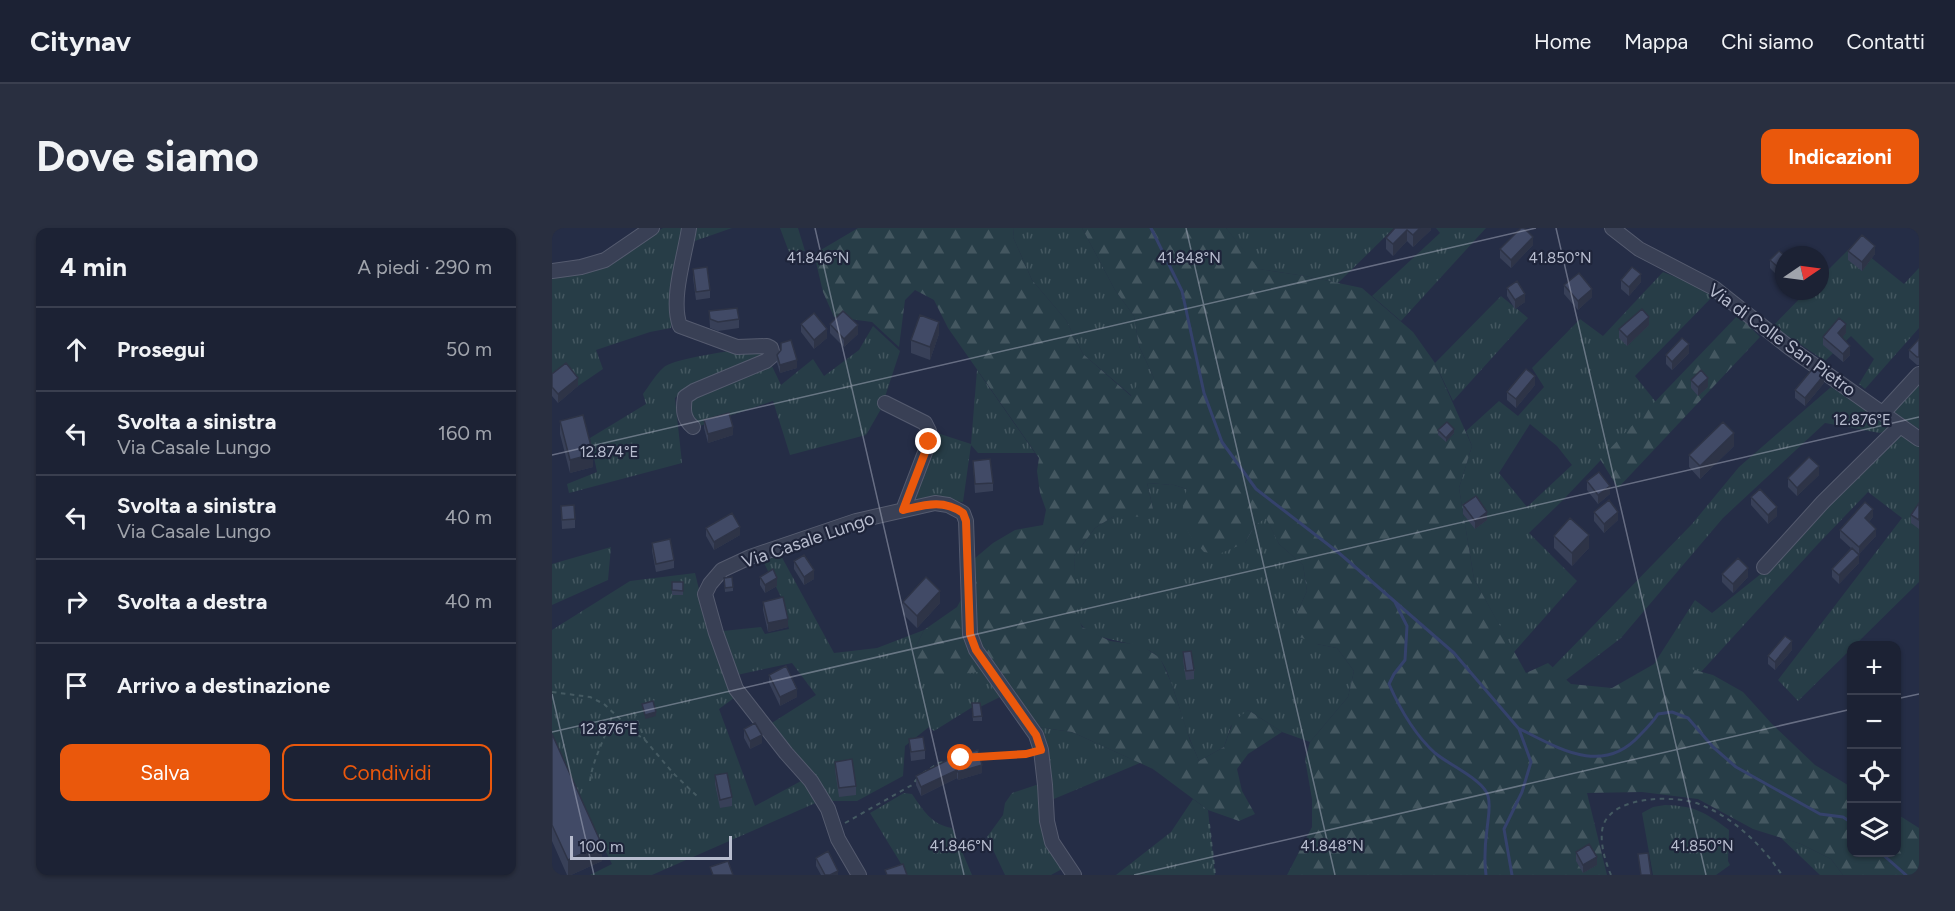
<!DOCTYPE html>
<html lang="it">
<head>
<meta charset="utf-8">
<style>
	:root { --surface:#1c2234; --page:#292f40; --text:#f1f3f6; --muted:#a0a4ac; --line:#3a3f4f; --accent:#ea580c }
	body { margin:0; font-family:Figtree,sans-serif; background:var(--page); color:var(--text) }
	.controls { position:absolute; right:18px; bottom:18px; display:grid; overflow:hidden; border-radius:12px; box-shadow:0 2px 4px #0004 }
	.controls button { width:54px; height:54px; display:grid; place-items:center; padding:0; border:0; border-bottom:2px solid var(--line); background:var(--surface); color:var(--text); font:30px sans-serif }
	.compass { position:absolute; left:1223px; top:18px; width:54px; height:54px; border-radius:50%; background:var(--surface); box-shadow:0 2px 4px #0004; rotate:77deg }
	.scale { position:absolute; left:18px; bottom:15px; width:162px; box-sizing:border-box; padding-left:6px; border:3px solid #b7bcce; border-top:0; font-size:16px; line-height:21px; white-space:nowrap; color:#b7bcce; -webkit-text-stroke:4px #1e243a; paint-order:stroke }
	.stop { position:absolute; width:18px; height:18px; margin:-14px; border:4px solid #ea580c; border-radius:50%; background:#fff }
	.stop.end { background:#ea580c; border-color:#fff; box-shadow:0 2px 6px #0008 }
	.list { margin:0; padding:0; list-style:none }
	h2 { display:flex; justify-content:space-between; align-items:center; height:78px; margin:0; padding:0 24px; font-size:26px }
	h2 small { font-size:20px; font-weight:400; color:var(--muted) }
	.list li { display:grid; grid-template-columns:39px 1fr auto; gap:18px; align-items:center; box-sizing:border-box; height:84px; padding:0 24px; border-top:2px solid var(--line) }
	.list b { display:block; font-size:22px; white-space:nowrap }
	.list p { margin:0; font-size:20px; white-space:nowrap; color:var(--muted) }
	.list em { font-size:20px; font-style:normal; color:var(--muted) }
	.actions { display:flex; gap:12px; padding:18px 24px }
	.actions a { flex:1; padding:14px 0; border:2px solid var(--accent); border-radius:12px; text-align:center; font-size:21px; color:var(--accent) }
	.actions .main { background:var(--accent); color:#fff }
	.icon { flex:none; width:33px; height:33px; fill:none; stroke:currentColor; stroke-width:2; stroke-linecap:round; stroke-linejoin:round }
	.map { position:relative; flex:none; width:1367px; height:647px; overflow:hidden; border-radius:12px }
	header { display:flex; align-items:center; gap:36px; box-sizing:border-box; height:84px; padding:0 30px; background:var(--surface); border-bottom:2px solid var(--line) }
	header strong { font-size:28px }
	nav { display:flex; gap:33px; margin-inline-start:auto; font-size:21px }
	.intro { display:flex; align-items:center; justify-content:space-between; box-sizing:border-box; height:144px; padding:0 36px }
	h1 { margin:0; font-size:42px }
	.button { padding:15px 27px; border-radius:12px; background:var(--accent); color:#fff; font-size:21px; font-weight:700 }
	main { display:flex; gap:36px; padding:0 36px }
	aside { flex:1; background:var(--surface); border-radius:12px; box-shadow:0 2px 4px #0004 }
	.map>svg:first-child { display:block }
	.grass { fill:url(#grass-tufts); fill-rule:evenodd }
	.forest { fill:url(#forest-firs) }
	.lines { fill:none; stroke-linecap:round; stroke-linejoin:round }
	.stream { stroke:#35426c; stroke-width:3 }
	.minor-casing { stroke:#555b6f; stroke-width:16 }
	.path { stroke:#455a62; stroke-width:2; stroke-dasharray:4.5 4.5; stroke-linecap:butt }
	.minor { stroke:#394055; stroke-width:14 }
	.wall { fill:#384058 }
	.shaded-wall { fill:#2e3447 }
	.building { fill:#414a66; stroke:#2e3447; stroke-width:1.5 }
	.route { stroke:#ea580c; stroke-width:8 }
	.ticks { fill:none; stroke:#b7bcce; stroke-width:1.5; stroke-opacity:0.45 }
	.labels { text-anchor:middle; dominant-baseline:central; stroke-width:4.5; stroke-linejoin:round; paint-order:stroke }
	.street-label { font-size:18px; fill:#b7bcce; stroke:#1e243a }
	.ticks-label { font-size:15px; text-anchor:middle; fill:#b7bcce; stroke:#1e243a; stroke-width:4.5; stroke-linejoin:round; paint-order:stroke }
</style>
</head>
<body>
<header>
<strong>Citynav</strong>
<nav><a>Home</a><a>Mappa</a><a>Chi siamo</a><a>Contatti</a></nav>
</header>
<div class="intro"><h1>Dove siamo</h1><a class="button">Indicazioni</a></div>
<main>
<aside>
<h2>4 min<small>A piedi · 290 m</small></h2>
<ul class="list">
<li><svg class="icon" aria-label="ahead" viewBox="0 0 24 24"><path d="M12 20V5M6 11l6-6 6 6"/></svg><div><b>Prosegui</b></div><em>50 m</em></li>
<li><svg class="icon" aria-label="left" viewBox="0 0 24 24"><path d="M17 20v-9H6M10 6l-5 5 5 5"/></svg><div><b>Svolta a sinistra</b><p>Via Casale Lungo</p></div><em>160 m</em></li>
<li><svg class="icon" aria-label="left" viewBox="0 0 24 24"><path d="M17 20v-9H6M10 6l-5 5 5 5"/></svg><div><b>Svolta a sinistra</b><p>Via Casale Lungo</p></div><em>40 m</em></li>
<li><svg class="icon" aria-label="right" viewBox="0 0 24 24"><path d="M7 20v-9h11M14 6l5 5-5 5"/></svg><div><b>Svolta a destra</b></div><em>40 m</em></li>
<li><svg class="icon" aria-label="arrive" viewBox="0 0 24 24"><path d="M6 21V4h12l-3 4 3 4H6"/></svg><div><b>Arrivo a destinazione</b></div></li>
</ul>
<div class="actions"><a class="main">Salva</a><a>Condividi</a></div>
</aside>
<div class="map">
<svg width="1367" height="647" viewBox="0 0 1367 647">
	<defs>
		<pattern id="grass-tufts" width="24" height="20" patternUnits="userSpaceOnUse" patternTransform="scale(1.5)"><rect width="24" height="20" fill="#273d47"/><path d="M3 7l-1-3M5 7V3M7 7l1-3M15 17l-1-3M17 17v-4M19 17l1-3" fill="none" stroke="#445760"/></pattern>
		<pattern id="forest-firs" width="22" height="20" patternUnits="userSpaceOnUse" patternTransform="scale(1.5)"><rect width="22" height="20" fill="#273d47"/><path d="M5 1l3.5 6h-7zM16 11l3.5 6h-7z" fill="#445760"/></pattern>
	</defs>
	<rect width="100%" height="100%" fill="#252d46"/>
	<!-- grass -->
	<path class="grass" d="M111,0H132L119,100L98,104L44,122L51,141L26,158L0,155V46L54,34Z
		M142,0H180L140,14Z
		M228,0H246L253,23L237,24Z
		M462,0H530L563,62L582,88L587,118L602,150L580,168L531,126L514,92L480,52L461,9Z
		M674,0H842L786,55L753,48L706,41Z
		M884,0H934L849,93L820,68L888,5Z
		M1302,16L1352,56L1367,40V100L1313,161L1307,156L1322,131L1299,108L1273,133L1221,98L1255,63H1268V50Z
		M1111,44L1141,56L1162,67L1083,148L1104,174L1010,273L977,305L1025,353L962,424L922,351L907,260L920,218L914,203L947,173L966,188L992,159L980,140L1028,91L1051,108ZM978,196L1005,218L1020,237L975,279L947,245Z
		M949,68L976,90L901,173L883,135Z
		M321,98L348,123L329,181L314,207L238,227L221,173L148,198L139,192L137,178L139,170L219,136L229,157L261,131L272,148L307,122Z
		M183,122L216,125L133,162L123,170L130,235L17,265L15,256L45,244L38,210L94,176L91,166C97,158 104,146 111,140C120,131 167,125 183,122Z
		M425,142L483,225H426L419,217L411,274L379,270L360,275L382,204L419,216Z
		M1367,157V201L1342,184Z
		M1279,159L1341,200L1328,205L1273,195L1171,290L1069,410L1014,452L1000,440L1140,296L1187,239Z
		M1348,203L1367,217V354L1303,417L1300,418L1299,421L1246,473L1226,452L1350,290L1316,264L1266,316L1149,444L1102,436L1143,372L1160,385L1210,345Z
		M595,255L622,257L635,261L693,315L703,297L714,289L727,316L751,337L755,363L744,387L765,416L785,420L802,443L796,469L758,514L730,504L696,482L679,498L672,519L647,533C638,513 631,493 625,472C621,461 615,439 607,430C588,408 533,418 525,388C521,373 523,345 522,328L543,300L562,288L601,281Z
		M59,319L56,352L0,377V336Z
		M227,324L282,425L325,420L372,402L363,420L438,442L454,466L428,479L419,480L382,503L377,499L353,518L351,548L305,573H280L262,548L215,498L264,467L240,435L185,447L171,403L209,399L213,406L237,401L229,369L209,329Z
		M143,345L160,414L182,470L167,481L203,578L249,553L268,573L100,647H38L60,636L0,514V402L78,353Z
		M485,499L520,504L588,535L497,573Z
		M487,556C487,593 493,609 510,641L499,647H453L435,609L451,587L453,575L460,565Z
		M352,565L360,566C371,582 380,597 400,600L420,647H354L348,634L318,585Z
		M641,571L656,582L663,647H564L619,604Z
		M1113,577C1143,578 1153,584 1177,602L1176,633L1178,637L1164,647H1101L1090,585L1101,579Z
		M1228,609L1249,616L1279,631L1291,647H1268Z"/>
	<!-- forest -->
	<path class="forest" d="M306,0H462L461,9L480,52L514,92L531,126L579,168L586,155L602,150L587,118L582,88L563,62L530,0H674L707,41L753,48L810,60L861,104L883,135L920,218L907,260L922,351L974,445L996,435L1019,456L1060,460L1102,436L1135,440L1161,447L1191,464L1220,496L1263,537L1299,559L1300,624H1344L1345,586L1367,600V647H1291L1279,631L1249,616L1201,601L1146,571L1090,564L1035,565L1055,647H735L760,599V571L753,531L758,514L796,469L802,443L785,420L765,416L740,406L744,387L755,363L751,337L727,316L714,290L703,297L693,315L667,326L652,324C633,304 625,289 635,261L622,257L595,255L601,281L596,289L562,288L543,300L522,328L525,387L530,399L558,413L589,417L608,430L619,454L638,512L647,533L672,519L681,494L696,482L730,504L696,526L685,541L690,563L703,586L687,593L656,582L601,541L520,504L478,498L438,442L400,448L359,445L363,420L372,402L405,379L416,359V336L441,315L463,302L491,297L494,282L488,265L485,243L487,230L396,100L382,72L363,62L353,72L347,119L320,94L282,89L271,64L262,26Z
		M1186,87L1208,109L1066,260L1048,231Z"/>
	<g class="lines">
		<!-- stream -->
		<path class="stream" d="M599,0L630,63L652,165L670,214L704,261L787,325L902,425L967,501L979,534L970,564L952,601L960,647
			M843,374L855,398L853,432L842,446L837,456C848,481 863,507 883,525C897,537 932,552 936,568C939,578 936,591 935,601C933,616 932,632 934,647
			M968,501C1008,521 1051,548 1088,507C1095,500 1101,494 1106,486L1120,484L1136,490L1161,519L1184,539L1268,586L1291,589L1300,595
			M1328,624L1354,647"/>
		<defs>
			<path id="minor" d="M137,0C133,28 118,71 128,98L185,119L215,118L219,120L221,127L214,133L142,163L133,169C131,181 131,191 141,199
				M1060,0L1087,21L1162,60L1238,120L1367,211
				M0,43L29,39L53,32L100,0
				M333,175L373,195L377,203V214L351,282
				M1331,185L1367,146
				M1212,339L1271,274L1348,198
				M307,647L286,611L276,581L259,553L234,525L184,461L164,405L153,366L158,356L170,342L198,329L304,293L383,275L396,277L411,285L414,293L418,406L424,422L484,507L489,522L493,557L495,593L500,614L522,647"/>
		</defs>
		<!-- minor casing -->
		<use href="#minor" class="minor-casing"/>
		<!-- path -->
		<path class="path" d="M0,464L38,469L52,476L83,505L93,512L121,545L147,570
			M82,484L93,512
			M427,528L478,525
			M371,545L387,535L395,533
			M38,553C41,529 55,508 61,484
			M293,595L360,557L365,551
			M657,596L663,647
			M1059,647C1053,633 1047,613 1051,598C1061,567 1123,567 1147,576C1181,589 1210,617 1230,647"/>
		<!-- minor -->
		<use href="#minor" class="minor"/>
	</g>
	<!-- wall -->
	<path class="wall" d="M843,0H879V2L861,19L855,13L841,28L834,21V10Z
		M981,17L959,40L948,30V21Z
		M1296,23L1323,26L1310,43L1296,32Z
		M1232,27L1229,51L1218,40V32Z
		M141,41L158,62V70L144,72L141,50Z
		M1069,52L1089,54L1077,68L1069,61Z
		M1012,57L1040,69L1026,82L1012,66Z
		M955,60L973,74L963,81L955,68Z
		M157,83L187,91V100L166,103L158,100Z
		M249,96L275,110L262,121L249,104Z
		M278,96L306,106L292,119L278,105Z
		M1097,97L1075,118L1067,110V101Z
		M1294,105L1290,109L1298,127L1291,134L1271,117V109Z
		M387,106L378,132L359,125V112Z
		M1367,111V137H1365L1357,130V122Z
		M1137,125L1120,142L1114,136V127Z
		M225,127L245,140L228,145L225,135Z
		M0,146L26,158L6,175L0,168Z
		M1139,152L1156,159L1146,168L1139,160Z
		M1272,155L1253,178L1243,170V162Z
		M983,157L964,180L955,172V164Z
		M152,192L181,207L156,215L152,200Z
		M8,193L41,239L18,245L8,206Z
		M886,202L902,205L894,214L886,207Z
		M1182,218L1148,251L1137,239V227Z
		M421,233L441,255V263L423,265Z
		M1267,247L1245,268L1236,259V250Z
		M1035,253L1058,266L1046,276L1035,262Z
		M1199,269L1225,288L1216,296L1199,277Z
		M1367,275V301L1359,295V287Z
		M911,277L935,292L923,301L911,286Z
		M9,278L23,291V300L10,301Z
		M1042,284L1066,292L1052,305L1042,293Z
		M1321,289L1317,294L1324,308L1307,326L1305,324L1307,335L1287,356L1280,349V341L1299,320L1288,310V302Z
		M154,300L188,307L162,322L154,308Z
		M1002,308L1037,320L1020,338L1002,320Z
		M100,315L122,332V340L104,344L100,323Z
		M242,333L262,351L252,357L242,341Z
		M1170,346L1196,349L1181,365L1170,354Z
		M208,349L225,358L213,365L208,357Z
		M172,350L181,359V363L173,364Z
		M120,354H131V367H120Z
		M211,374L236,399L216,404L211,382Z
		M351,374L388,375L365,400L351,386Z
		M1240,422L1223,442L1216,436V428Z
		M631,424L642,442V451L634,452L631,432Z
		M217,447L245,469L228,478L217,455Z
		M420,480L430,488V493H421Z
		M192,501L210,515L198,521L192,510Z
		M0,506L50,633L19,647H15L0,613Z
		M357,511L373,522V531L359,533Z
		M402,529L430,545L406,552L405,550L369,568L364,557V548Z
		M283,534L304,558V567L287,569L283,542Z
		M163,547L180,569V578L168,580L163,556Z
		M1024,624L1045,637L1031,645L1024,633Z
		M264,630L286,647H269L264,638Z"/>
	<!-- shaded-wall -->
	<path class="shaded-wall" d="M868,0H879V2L861,19V7Z
		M855,2V13L841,28V16Z
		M981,9V17L959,40V32Z
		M1323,18V26L1310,43V34Z
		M1232,39V48L1229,51V42Z
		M1089,46V54L1077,68V59Z
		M1040,61V69L1026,82V73Z
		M973,66V74L963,81V72Z
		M1097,89V97L1075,118V109Z
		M387,94V106L378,132V119Z
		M1294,96V105L1286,114V105Z
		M306,97V106L292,119V111Z
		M275,101V110L262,121V112Z
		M1137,116V125L1120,142V134Z
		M1298,118V127L1291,134V126Z
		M245,132V140L228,145V137Z
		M1272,147V155L1253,178V170Z
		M983,148V157L964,180V171Z
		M26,150V158L6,175V166Z
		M1156,150V159L1146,168V159Z
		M181,199V207L156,215V206Z
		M902,201V205L894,214V210Z
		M1182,205V218L1148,251V238Z
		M41,226V239L18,245V232Z
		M1267,238V247L1245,268V260Z
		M1058,258V266L1046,276V267Z
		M1225,279V288L1216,296V287Z
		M1321,281V289L1313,298V290Z
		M935,284V292L923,301V293Z
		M1066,284V292L1052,305V296Z
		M188,299V307L162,322V314Z
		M1324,301V308L1307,326V319Z
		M1037,307V320L1020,338V325Z
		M1307,327V335L1287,356V347Z
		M1196,340V349L1181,365V356Z
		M262,342V351L252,357V349Z
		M225,350V358L213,365V357Z
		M388,363V375L365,400V388Z
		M236,391V399L216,404V395Z
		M1240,413V422L1223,442V434Z
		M245,461V469L228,478V469Z
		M104,484V488L93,491V487Z
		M210,507V515L198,521V513Z
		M430,537V545L406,552V544Z
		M405,542V550L369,568V559Z
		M50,617V633L19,647H16V632Z
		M1045,629V637L1031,645V637Z
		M286,643V647H278Z"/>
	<!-- building -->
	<path class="building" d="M843,0H868L861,7L855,2L841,16L834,10Z
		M969,0H972L981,9L959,32L948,21Z
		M1310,7L1323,18L1310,34L1296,23Z
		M1227,23L1232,27V39L1229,42L1218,32Z
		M155,39L158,62L144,64L141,41Z
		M1080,39L1089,46L1077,59L1069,52Z
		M1027,45L1040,61L1026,73L1012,57Z
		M965,53L973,66L963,72L955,60Z
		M185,80L187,91L166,94L158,91L157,83Z
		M1090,81L1097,89L1075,109L1067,101Z
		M291,83L306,97L292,111L278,96Z
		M262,85L275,101L262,112L249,96Z
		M368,87L387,94L378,119L359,112Z
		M1287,90L1294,96L1286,105L1298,118L1291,126L1271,109Z
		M1130,110L1137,116L1120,134L1114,127Z
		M1367,111V129H1365L1357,122Z
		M239,112L245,132L228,137L225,127L229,122V115Z
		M14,135L26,150L6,166L0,159V146Z
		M1262,139L1272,147L1253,170L1243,162Z
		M974,141L983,148L964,171L955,164Z
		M1149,142L1156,150L1146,159L1139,152Z
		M177,185L181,199L156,206L152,192Z
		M31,187L41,226L18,232L8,193Z
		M895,194L902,201L894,210L886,202Z
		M1171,194L1182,205L1148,238L1137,227Z
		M1257,229L1267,238L1245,260L1236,250Z
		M438,231L441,255L423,256L421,233Z
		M1047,244L1058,258L1046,267L1035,253Z
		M1208,261L1225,279L1216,287L1199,269Z
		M924,268L935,284L923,293L911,277Z
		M1057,272L1066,284L1052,296L1042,284Z
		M1313,274L1321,281L1313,290L1324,301L1307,319L1288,302Z
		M1367,275V292L1359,287Z
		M22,277L23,291L10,292L9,278Z
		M180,285L188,299L162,314L154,300Z
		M1018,290L1037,307L1020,325L1002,308Z
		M118,311L122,332L104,336L100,315Z
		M1300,320L1307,327L1287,347L1280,341Z
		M252,327L262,342L252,349L242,333Z
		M1186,330L1196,340L1181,356L1170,346Z
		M221,341L225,350L213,357L208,349Z
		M180,349L181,359L173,360L172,350Z
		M374,349L388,363L365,388L351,374Z
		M120,354H131V363L120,362Z
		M231,369L236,391L216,395L211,374Z
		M1233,408L1240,413L1223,434L1216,428Z
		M639,423L642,442L634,443L631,424Z
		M234,438L245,461L228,469L217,447Z
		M101,473L104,484L93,487L90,476Z
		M420,475H428L430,488L421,489Z
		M203,495L210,507L198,513L192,501Z
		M0,506L50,617L16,632L0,597Z
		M371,509L373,522L359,524L357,511Z
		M426,522L430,537L406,544L405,542L369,559L364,548L402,529Z
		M300,531L304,558L287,560L283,534Z
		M175,545L180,569L168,572L163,547Z
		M1037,616L1045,629L1031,637L1024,624Z
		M276,623L286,643L278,647H273L264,630Z
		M1096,625L1099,647H1089L1086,626Z
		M176,633L181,647H161L158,639Z
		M351,636L355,647H335L333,642Z"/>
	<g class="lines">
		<!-- route -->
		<path class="route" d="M377,214L351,282C373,277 391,271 411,285L414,293L418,406L424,422L484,507L489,522L474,526L409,530"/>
	</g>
	<!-- ticks -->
	<path class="ticks" d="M263,0L412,647M634,0L783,647M1004,0L1154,647M0,227L984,0M0,466L42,647M1344,471L1367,466M0,504L1367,189M582,647L1300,481"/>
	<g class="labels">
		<!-- street labels -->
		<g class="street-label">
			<text transform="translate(1230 112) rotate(36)">Via di Colle San Pietro</text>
			<text transform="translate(256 312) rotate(-19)">Via Casale Lungo</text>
		</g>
	</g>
	<g class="ticks-label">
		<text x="266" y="35">41.846°N</text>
		<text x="637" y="35">41.848°N</text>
		<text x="1008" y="35">41.850°N</text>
		<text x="1310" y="197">12.876°E</text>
		<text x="57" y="229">12.874°E</text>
		<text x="57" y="506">12.876°E</text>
		<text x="409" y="623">41.846°N</text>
		<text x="780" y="623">41.848°N</text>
		<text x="1150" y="623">41.850°N</text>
	</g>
</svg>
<div class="controls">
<button>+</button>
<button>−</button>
<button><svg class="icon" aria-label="locate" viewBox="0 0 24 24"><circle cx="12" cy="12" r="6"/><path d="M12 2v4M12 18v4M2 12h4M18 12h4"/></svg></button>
<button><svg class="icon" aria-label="layers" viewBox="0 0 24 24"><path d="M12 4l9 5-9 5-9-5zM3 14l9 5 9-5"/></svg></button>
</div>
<svg class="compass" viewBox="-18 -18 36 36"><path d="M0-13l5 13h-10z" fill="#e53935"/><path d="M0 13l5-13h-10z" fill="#a0a4ac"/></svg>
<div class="scale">100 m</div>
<div class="stop" style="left:409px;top:530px"></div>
<div class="stop end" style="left:377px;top:214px"></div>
</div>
</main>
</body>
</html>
